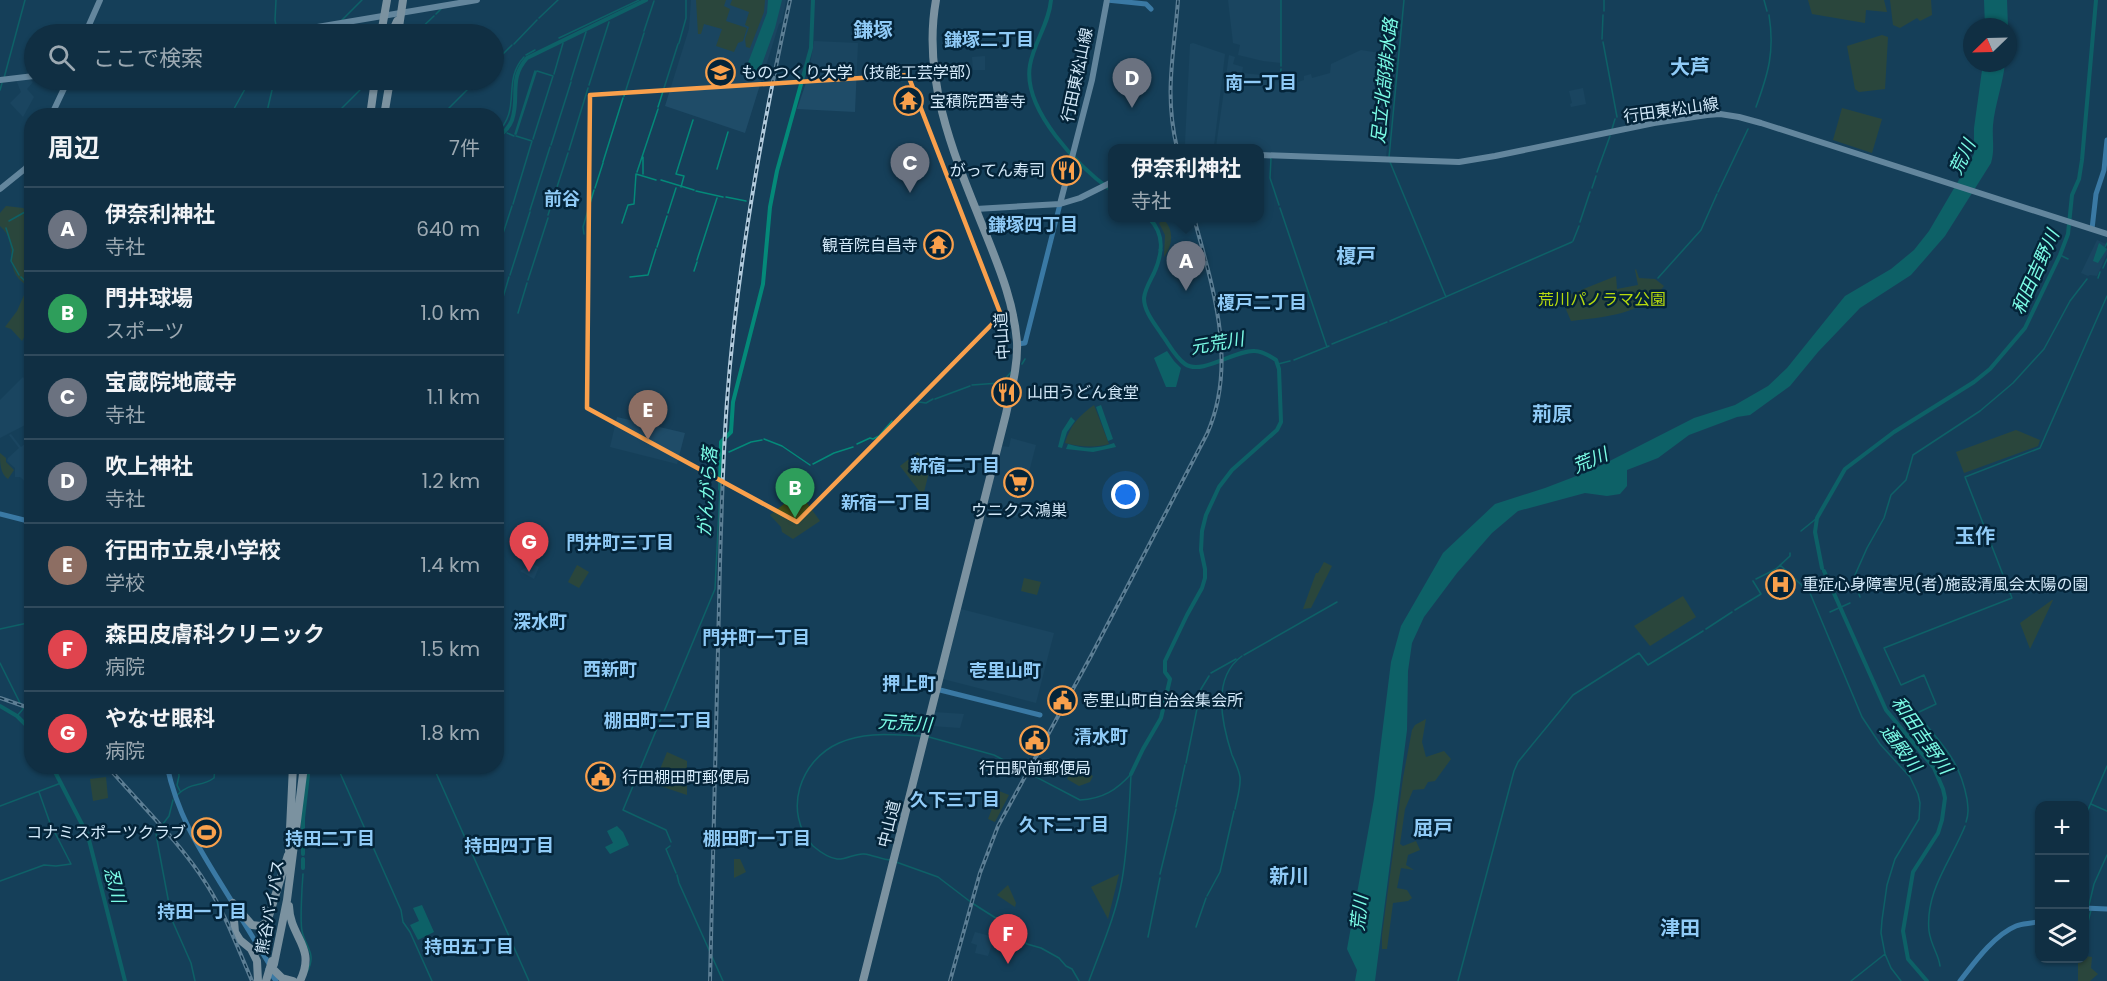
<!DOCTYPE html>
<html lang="ja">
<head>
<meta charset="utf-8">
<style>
	:root { --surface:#102f43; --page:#1e3b4e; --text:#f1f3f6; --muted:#9ca9b2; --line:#304a5c; --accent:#e69b98 }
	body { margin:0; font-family:Poppins,"Noto Sans JP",sans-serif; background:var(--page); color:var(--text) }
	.controls { position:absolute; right:18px; bottom:18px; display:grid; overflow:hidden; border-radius:12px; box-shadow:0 2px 4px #0004 }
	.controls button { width:54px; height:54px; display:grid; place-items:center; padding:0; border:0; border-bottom:2px solid var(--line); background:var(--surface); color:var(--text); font:30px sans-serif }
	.compass { position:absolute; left:1963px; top:18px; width:54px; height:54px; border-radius:50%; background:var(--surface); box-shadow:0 2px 4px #0004; rotate:247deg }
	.you { position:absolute; left:1126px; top:495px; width:21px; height:21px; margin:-15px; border:4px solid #fff; border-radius:50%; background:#1a73e8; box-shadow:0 0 0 9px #1a73e833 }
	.badge { display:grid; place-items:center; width:39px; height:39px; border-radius:50%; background:var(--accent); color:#fff; font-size:20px; font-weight:700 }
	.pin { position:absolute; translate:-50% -50px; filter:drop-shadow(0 2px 3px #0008) }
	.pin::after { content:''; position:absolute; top:32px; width:21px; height:18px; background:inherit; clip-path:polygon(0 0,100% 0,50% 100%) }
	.popup { position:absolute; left:1108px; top:144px; width:156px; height:78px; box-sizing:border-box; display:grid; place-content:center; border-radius:12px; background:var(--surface); filter:drop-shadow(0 2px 4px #0005); font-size:20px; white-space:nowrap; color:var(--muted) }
	.popup b { font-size:22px; color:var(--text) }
	.popup::after { content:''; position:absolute; left:50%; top:100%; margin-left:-12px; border:12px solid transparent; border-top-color:var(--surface) }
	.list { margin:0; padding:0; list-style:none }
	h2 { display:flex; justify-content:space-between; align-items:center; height:78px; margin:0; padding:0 24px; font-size:26px }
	h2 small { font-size:20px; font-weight:400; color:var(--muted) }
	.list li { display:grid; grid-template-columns:39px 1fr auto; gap:18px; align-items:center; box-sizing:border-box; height:84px; padding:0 24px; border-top:2px solid var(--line) }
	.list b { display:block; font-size:22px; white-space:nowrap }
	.list p { margin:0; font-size:20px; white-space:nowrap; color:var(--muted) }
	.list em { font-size:20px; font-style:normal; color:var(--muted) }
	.icon { flex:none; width:33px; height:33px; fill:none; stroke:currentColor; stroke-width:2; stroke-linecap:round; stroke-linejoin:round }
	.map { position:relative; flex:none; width:2107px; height:981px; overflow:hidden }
	.search { position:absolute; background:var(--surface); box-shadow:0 2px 4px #0004; left:24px; top:24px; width:480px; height:66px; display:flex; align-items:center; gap:15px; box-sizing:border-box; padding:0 21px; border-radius:33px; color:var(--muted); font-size:22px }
	.panel { position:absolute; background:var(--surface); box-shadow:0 2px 4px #0004; left:24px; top:108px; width:480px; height:666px; border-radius:24px }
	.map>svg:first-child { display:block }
	.built { fill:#1f4c68 }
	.green { fill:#434f19 }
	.water { fill:#048979 }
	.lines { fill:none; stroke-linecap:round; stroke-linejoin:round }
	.stream { stroke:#048979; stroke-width:1.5 }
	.river { stroke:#048979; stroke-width:4 }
	.secondary { stroke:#66bffe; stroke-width:5 }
	.primary { stroke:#c2dcf0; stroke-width:6 }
	.highway { stroke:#f6f7f6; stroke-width:8 }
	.rail-casing { stroke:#b1cadc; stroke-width:4 }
	.rail { stroke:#042439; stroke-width:1.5; stroke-dasharray:4.5; stroke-linecap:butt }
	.highway-bridge { stroke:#f6f7f6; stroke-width:8 }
	.marked { fill:none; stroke:#f9a04c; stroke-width:4.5; stroke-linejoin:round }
	.labels { text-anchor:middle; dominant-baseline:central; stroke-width:5; stroke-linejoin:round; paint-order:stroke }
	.poi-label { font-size:16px; fill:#d3e9f9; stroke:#042439; text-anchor:start }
	.street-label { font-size:16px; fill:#d3e9f9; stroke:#042439 }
	.park-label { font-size:16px; fill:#b6da0e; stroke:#042439 }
	.neighbourhood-label { font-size:18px; font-weight:bold; fill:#90cbf7; stroke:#042439 }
	.water-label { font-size:18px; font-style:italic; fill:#7bfce6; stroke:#042439 }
	.quarter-label { font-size:20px; font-weight:bold; fill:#90cbf7; stroke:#042439 }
</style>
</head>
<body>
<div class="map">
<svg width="2107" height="981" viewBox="0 0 2107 981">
	<rect width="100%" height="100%" fill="#163f59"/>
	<!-- built -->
	<path class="built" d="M691,0H786L782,22L779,24L745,133L665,106L689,29Z
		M1228,0H1281V63L1263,61L1238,55L1240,45L1233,43Z
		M814,41L858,43L855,112L797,109L808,77Z
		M1193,43L1225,54L1214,146L1211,148H1186L1185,143L1190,44Z
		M1361,50L1386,54L1382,67L1395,70L1386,157L1260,152V148H1218L1216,147L1229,55L1235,57L1233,64L1243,67L1242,73L1271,76V82L1278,81L1279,83L1298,78V82L1304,80V76L1311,74L1312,78L1330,73L1331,64Z
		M985,56V70H973L972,57Z
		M30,79L33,82L27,89L34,97L23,117L10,103L21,92L16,80Z
		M1583,88L1586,104L1571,107L1570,104L1572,103L1569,91Z
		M2097,240L2106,244L2104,247L2107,249V254L2097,276L2090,275L2088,276L2081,273Z
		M23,377L31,387V422L0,438V400Z
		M617,417L685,433L677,464L610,447Z
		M11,434L21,447L31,439V487L20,477H15V468L7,461L8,458L19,448L9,435Z
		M1011,438L1036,445L1017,518L986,510L1002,446L1009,447Z
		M533,564L539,567L534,579L520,571Z
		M961,609L1054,633L1036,703L943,679Z
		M934,712L964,714L960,728L931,726Z
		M892,805L901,809L903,812L900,821L892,819L894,815L889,814Z
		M975,932L994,937L988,956L975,953L977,945L971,943Z"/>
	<!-- green -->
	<path class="green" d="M696,0H726L724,6L730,9L726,21L747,28L743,41L738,43L734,52L716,46L722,29L704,24L701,34H698Z
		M732,0H765L764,12L750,48L746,47L745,39L749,27L745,25L749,12L730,5Z
		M1808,0H1884L1887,12L1866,10L1865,23L1812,14Z
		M1890,0H1931L1932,15L1920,21L1917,18L1900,28L1893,25Z
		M1882,35L1888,37L1885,89L1859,92L1855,89L1847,46Z
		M1842,108L1882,119L1872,153L1833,140Z
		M6,206L23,208L31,214V338L25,336L22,341L11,329L5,327L17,311L28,286C0,270 21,244 0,226V213Z
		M1164,220C1174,230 1173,245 1164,257L1165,235L1159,223Z
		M1636,269L1639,278L1655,279L1664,286C1643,315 1603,317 1571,321L1561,298L1616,276L1617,289L1638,285L1635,270Z
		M1094,405L1109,444C1093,448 1080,447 1065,443C1070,425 1080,415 1094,405Z
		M2016,430L2040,440L2038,446L1964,473L1956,452Z
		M918,452L930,468L923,496L900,466Z
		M0,453L6,458V462L14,470L8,479C0,474 0,462 0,453Z
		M799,492L820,521L793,539L782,532L781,527L770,515Z
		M1324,562L1332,566L1311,608L1303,609L1316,573H1318Z
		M577,565L589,572L579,588L568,582Z
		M1024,578L1041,582L1037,595L1021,591Z
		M1683,596L1696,617L1650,646L1634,626Z
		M2052,600H2053L2030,649L2020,623Z
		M1426,719L1422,742L1426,757L1444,751L1451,759L1435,781L1428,782L1424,789L1413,790L1405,809L1400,844L1403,846L1416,841L1420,850L1408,855L1406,865L1414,870L1401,868L1397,888L1407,890L1412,898L1408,901L1393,903L1387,949H1382V935L1403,778L1412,730L1415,725Z
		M667,752L687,761V795L654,784Z
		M1075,765L1093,776L1090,782L1079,786L1067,779Z
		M106,777L108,798L93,801L90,779Z
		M999,791L1009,795L995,822L988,819Z
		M207,816L218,842L207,848L196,821Z
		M734,859H740L746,872L734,878Z
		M1119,874L1108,919L1091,887Z
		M1008,885L1016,903L1015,907L997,895Z
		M2085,956L2092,957L2091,968L2098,974L2090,981H2078V960L2079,959L2084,958Z"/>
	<!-- water -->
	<path class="water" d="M768,0H782L775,28L761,67L758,72L746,68L767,13Z
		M1984,0H2007L2008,27H1985Z
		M1983,63H2005C2003,84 1995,104 1993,125C1992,140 1995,149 1991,163L1945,236L1911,275L1860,308L1818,352L1790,386L1750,415L1737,417L1689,435L1658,458L1627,470V486L1620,494L1607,496L1585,493L1518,511L1492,533L1457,573L1424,617L1412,643L1408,671L1407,730L1375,981H1355L1357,970L1347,949L1374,799L1391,662L1401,626L1443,553L1495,504L1545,488L1592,470L1694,418L1735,405L1768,386L1787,368L1845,296L1891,269L1914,250L1929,231L1974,154V128Z
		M2099,243L2107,249L2098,263L2093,261Z
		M1167,351L1174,361L1181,368L1176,387H1166L1154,358Z
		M1101,405L1113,439L1108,441L1096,407Z
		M1071,417L1075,421L1067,432L1062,448L1058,447L1062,431Z
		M1114,443L1116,447L1093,452L1066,449L1068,444C1084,449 1098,449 1114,443Z
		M617,826L623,832L629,845L610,854L605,847L613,843L607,831Z
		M422,905L434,932L418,940L410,925L419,921L413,908Z"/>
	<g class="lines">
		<!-- stream -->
		<path class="stream" d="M276,0L275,20L277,31
			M1281,0V66
			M1764,0L1767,11
			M1604,11V0
			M436,14L441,9
			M539,18L558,0
			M341,21L362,0
			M644,31L654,1
			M328,34L336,27
			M415,34L434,16
			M559,38L639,0
			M1602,39L1603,15
			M1603,42L1617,117
			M679,43L686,18V0
			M514,44L537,20
			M526,55L535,50
			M494,63L512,45
			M554,74L563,43
			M4,78L25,0
			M571,80L586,32
			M1280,80L1281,69
			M589,85L609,22
			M362,87L370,80
			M0,90L2,83
			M624,96L644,33
			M658,107L678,44
			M1756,107C1768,74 1775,52 1769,15
			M230,116L250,80
			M266,116L272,90L283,80
			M334,116L360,90
			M441,116L477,80
			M1612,129L1615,119
			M507,133L514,136
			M496,134C523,109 501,82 524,57
			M515,134L535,71
			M516,134L536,72
			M533,139L553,76L537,71
			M551,145L571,82
			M569,150L588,88
			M1389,157L1404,0
			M1271,158L1270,178L1279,205
			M603,162L623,98
			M1390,162L1446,297
			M717,169L728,132
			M637,172L658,109
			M1597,172L1610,136
			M643,174V157
			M661,180L694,190
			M681,187L684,176L676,174L693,120
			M595,188L603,163
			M1592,188L1596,176
			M696,191L723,197
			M1718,192L1748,129
			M726,197L746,201
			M513,204L532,141L516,136
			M1280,208L1327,347
			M530,210L550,147
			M668,213L676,188
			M548,215L568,153
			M9,221L25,212L32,216
			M1580,222L1590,192
			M622,223L628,205L634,204L636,174L656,180
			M6,228L13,250L11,261L19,275
			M584,234L583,227L594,190
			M1573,241L1579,226
			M657,247L667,216
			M2105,247L2107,243
			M1159,250H1162
			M496,255L512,206
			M2060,255L2068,259
			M697,260L717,198
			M2103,268L2107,259
			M694,271L697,262
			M510,275L530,212
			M21,277L25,281
			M630,277L648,275L656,249
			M1658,278L1701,230L1717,194
			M2098,278L2100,272
			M528,280L548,218
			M29,284L32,286
			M499,311L509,277
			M518,313L527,283
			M496,319L498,314
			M1390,321L1572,242
			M1332,344L1387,322
			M1294,360L1329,346
			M1022,364L1025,359
			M1278,364L1290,361
			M1003,381L1012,371
			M972,385L999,383
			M935,399L970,386
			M900,415L919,402L926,403L933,399
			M764,439L782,446L810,465
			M857,444L870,438L873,439L879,436L892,421
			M729,452L751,442L762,440
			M813,464L834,453L853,447
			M1801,531L1817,518
			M1780,565L1810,593L1862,717L1880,744L1910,777L1918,794L1920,803L1919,819L1895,859L1887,885L1882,920L1881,933L1885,954L1891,968L1901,981
			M1756,579L1776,569L1790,556V553
			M1860,597L1854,581L1855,575L1867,548L1884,518L1891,495L1906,480L1913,455L1980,411L2013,383L2044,349L2070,301L2087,279
			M1735,610L1761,594L1753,581
			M1830,612L1850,603
			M0,629L32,622
			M1706,629L1732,612
			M1244,655L1337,602
			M0,663L23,709L17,716
			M1211,673L1236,659
			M929,737L994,755L1080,800C1102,799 1117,790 1131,774
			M1186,763L1201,689L1209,676
			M178,766L179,776L177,785L180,791
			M337,766L401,910L403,922L410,932L432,981
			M433,766L529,981
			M177,795C192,781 200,788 214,778L215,768L222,766
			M173,800L169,816L156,833L157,840L172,920L191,963L195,981
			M2091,804L2107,811
			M0,806L61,783
			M1176,807L1185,765
			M1235,809C1237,799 1241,787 1240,777C1239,770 1235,762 1232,755C1222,724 1211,678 1242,656
			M2084,819L2107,766
			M1966,822C1969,814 1968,807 1967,799C1959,757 1941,745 1917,713L1936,704L1924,675L1901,685L1884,648L2012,598L1965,477L2040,448L2107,296
			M671,842L666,830L623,810L715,589L720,489
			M670,846L666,849L676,873
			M891,860C882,860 874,855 864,854C855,853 846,860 837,859C829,858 819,851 813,846C782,812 800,760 839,743C866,731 893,735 921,736
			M896,862L938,877L972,903L1002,922L1027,944L1041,948L1059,958L1066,966L1072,969L1079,981
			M303,874C302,886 300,921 302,931C306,949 317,953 307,972
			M1160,874L1176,809
			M677,875L679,883L723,981
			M0,881L44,865L56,866L71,864L50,823L39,792
			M1207,896L1220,872L1234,811
			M2089,905L2094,884L2107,855
			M1196,927L1206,898
			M1148,937L1160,878
			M2084,938L2091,910
			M2077,961L2078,958
			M1940,966C1939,955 1931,946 1929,931C1925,891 1951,861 1965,826
			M1089,981C1101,948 1116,915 1122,880C1128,846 1129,810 1131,775
			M1458,981L1514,771L1518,762L1573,695L1639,653L1648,665L1703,631
			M1851,981L1885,954"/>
		<!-- river -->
		<path class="river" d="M1051,0C1049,24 1034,42 1030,65C1022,110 1079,167 1112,191
			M496,139C503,133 509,128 512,120C520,97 508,79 527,58L646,0
			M720,489L721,442L731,432L733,402L763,284L770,207L777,171L811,48L813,0
			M1822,568L1815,532L1817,518L1845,469L1894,432L1974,382L1990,369L2025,328L2060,255L2068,234L2072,195L2079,179L2082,160L2096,0
			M1824,571L1886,710L1934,768L1943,789L1945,798L1942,820L1938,833L1913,872L1903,931L1908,959L1927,981
			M0,706L17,716L32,731
			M52,766L88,836L125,981
			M1131,774L1143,749L1161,718L1170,679L1165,672V661L1187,615L1202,588L1205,578V569L1201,550L1202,531L1206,515L1219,487L1232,470L1277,430L1281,422L1279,369L1276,360C1270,356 1262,351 1255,351C1236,349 1202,376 1185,364C1175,357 1169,344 1162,335C1155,324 1144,312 1144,298C1145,289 1150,281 1154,273C1163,253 1165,234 1149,218
			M303,854V818L309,766
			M303,868V859"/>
		<!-- secondary -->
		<path class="secondary" d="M1107,0L1146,4L1151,9
			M2092,229L2096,194L2104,170L2107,140
			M1017,344L1025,343L1060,204
			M0,514L32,522
			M936,689L1040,715
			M167,766C179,822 205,857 234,905
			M2084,908L2107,909
			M238,913L271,967
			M268,969L276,981
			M1960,981C1974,963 1994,935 2016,926C2023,923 2032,924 2040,921"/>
		<!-- primary -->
		<path class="primary" d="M85,34L100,0
			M276,34L477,0
			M0,80L34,76
			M51,116L68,80
			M1260,155L1459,162L1495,156L1654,123L1707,115L1720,114L1739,117L1761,123L2107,234
			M0,189L26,168L32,157
			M1060,204L1092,80L1107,0
			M976,209L1060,204L1080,198L1112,182"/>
		<!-- highway -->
		<path class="highway" d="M381,34L387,0
			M385,34L393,30L397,21
			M398,34L403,0
			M370,116L375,80
			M384,116L390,80
			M289,850L293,766
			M233,903L252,925L261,926L268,921
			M289,906C290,938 317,947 300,981
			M233,909L235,932L240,940L251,949L257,961L258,981
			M258,951L288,855
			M274,964L287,900L304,766
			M271,967L282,978L293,981
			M863,981L1006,414C1011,390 1018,367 1017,342C1014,305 1001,272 987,237C957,162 921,83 936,0"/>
		<defs>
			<path id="rail" d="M1177,148C1164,93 1174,55 1178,0
				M0,698L32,709
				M107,766C140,804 181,843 207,885C226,915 238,949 252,981
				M710,981C713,870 715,760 718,649C720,566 721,484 727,401C737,266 761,132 790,0
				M950,981L980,873L998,826L1091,656L1207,434C1238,364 1213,288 1194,218"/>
		</defs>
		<!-- rail casing -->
		<use href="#rail" class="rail-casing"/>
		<!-- rail -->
		<use href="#rail" class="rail"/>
		<!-- highway-bridge -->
		<path class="highway-bridge" d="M266,981L272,961"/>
	</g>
	<!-- marked area -->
	<path d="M0 0H2107V981H0ZM908,75L1001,315L797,522L587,408L590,95Z" fill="#163f59" fill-opacity=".55" fill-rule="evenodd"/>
	<path class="marked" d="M908,75L1001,315L797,522L587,408L590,95Z"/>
	<!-- icons -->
	<defs>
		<symbol id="university-ring" viewBox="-11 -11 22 22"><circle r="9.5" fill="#042439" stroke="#f9a04c" stroke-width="1.5"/><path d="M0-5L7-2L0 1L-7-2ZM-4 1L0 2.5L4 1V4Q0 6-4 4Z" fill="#f9a04c"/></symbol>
		<symbol id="temple-ring" viewBox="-11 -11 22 22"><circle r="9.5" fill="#042439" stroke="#f9a04c" stroke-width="1.5"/><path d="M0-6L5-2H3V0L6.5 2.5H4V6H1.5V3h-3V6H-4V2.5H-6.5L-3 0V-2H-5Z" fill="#f9a04c"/></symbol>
		<symbol id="restaurant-ring" viewBox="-11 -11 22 22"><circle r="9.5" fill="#042439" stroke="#f9a04c" stroke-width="1.5"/><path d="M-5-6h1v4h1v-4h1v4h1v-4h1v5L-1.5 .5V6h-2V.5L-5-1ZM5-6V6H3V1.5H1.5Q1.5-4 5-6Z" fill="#f9a04c"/></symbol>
		<symbol id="supermarket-ring" viewBox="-11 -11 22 22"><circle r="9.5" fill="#042439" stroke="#f9a04c" stroke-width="1.5"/><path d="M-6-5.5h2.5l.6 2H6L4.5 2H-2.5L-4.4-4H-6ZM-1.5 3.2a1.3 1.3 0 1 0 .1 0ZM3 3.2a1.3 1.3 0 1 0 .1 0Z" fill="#f9a04c"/></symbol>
		<symbol id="hospital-ring" viewBox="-11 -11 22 22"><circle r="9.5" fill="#042439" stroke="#f9a04c" stroke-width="1.5"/><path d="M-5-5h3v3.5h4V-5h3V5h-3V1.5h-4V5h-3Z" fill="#f9a04c"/></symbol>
		<symbol id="civic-ring" viewBox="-11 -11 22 22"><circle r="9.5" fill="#042439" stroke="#f9a04c" stroke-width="1.5"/><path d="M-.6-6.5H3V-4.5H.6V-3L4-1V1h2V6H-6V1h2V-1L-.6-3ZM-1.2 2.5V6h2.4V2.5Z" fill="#f9a04c"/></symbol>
		<symbol id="stadium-ring" viewBox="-11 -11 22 22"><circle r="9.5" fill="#042439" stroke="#f9a04c" stroke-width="1.5"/><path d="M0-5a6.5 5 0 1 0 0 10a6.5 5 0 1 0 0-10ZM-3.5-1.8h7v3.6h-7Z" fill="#f9a04c"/></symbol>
	</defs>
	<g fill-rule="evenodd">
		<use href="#university-ring" x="704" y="56" width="33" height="33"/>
		<use href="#temple-ring" x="892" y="84" width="33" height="33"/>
		<use href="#restaurant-ring" x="1050" y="154" width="33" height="33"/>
		<use href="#temple-ring" x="922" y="228" width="33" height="33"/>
		<use href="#restaurant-ring" x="990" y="376" width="33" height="33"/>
		<use href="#supermarket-ring" x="1002" y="466" width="33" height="33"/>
		<use href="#hospital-ring" x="1764" y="568" width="33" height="33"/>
		<use href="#civic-ring" x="1046" y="684" width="33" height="33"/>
		<use href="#civic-ring" x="1018" y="724" width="33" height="33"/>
		<use href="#civic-ring" x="584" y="760" width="33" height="33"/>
		<use href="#stadium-ring" x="190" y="816" width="33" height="33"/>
	</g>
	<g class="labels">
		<!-- poi labels -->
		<g class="poi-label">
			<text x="741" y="72">ものつくり大学（技能工芸学部）</text>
			<text x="930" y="101">宝積院西善寺</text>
			<text x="1045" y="170" text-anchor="end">がってん寿司</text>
			<text x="918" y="245" text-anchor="end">観音院自昌寺</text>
			<text x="1027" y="392">山田うどん食堂</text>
			<text x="1019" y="510" text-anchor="middle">ウニクス鴻巣</text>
			<text x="1802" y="584">重症心身障害児(者)施設清風会太陽の園</text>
			<text x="1083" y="700">壱里山町自治会集会所</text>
			<text x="1035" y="768" text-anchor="middle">行田駅前郵便局</text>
			<text x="622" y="777">行田棚田町郵便局</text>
			<text x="186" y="832" text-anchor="end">コナミスポーツクラブ</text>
		</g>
		<!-- street labels -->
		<g class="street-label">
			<text transform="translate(1077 75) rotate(-78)">行田東松山線</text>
			<text transform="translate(1671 110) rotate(-8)">行田東松山線</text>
			<text transform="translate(1002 336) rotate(-94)">中山道</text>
			<text transform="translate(889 824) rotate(-76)">中山道</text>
			<text transform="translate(270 907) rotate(-80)">熊谷バイパス</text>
		</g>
		<!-- park labels -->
		<g class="park-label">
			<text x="1602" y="299">荒川パノラマ公園</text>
		</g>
		<!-- neighbourhood labels -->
		<g class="neighbourhood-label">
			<text x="989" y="39">鎌塚二丁目</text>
			<text x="1261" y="82">南一丁目</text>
			<text x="562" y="198">前谷</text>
			<text x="1033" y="224">鎌塚四丁目</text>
			<text x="1262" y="302">榎戸二丁目</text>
			<text x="955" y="465">新宿二丁目</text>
			<text x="886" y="502">新宿一丁目</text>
			<text x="620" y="542">門井町三丁目</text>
			<text x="540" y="621">深水町</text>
			<text x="756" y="637">門井町一丁目</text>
			<text x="610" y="669">西新町</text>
			<text x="1005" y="670">壱里山町</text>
			<text x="909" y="683">押上町</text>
			<text x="658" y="720">棚田町二丁目</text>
			<text x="1101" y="736">清水町</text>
			<text x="955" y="799">久下三丁目</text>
			<text x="1064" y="824">久下二丁目</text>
			<text x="330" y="838">持田二丁目</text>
			<text x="757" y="838">棚田町一丁目</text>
			<text x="509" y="845">持田四丁目</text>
			<text x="202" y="911">持田一丁目</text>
			<text x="469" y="946">持田五丁目</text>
		</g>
		<!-- water labels -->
		<g class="water-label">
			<text transform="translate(1384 81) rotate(-84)">足立北部排水路</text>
			<text transform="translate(1962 157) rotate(-64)">荒川</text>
			<text transform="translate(2035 272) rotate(-66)">和田吉野川</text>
			<text transform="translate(1217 343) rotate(-10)">元荒川</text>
			<text transform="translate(1590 460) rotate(-23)">荒川</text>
			<text transform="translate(707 492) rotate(-86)">がんがら落</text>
			<text transform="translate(905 723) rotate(4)">元荒川</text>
			<text transform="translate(1922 735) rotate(55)">和田吉野川</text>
			<text transform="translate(1901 748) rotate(53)">通殿川</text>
			<text transform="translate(115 885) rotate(76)">忍川</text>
			<text transform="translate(1359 913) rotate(-84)">荒川</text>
		</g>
		<!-- quarter labels -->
		<g class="quarter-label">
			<text x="873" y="30">鎌塚</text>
			<text x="1690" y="67">大芦</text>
			<text x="1356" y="256">榎戸</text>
			<text x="1552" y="414">荊原</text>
			<text x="1975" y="536">玉作</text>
			<text x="1433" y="828">屈戸</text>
			<text x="1289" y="876">新川</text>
			<text x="1680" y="928">津田</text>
		</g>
	</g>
</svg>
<div class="controls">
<button>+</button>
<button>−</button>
<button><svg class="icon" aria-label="layers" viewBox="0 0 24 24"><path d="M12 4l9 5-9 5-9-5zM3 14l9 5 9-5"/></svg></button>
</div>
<svg class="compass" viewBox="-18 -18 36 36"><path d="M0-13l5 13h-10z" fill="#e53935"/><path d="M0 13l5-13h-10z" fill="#9ca9b2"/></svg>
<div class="you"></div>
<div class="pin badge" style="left:1186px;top:291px;background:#6b7280">A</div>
<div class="popup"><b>伊奈利神社</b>寺社</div>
<div class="pin badge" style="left:795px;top:518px;background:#2e9e5b">B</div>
<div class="pin badge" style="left:910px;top:193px;background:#6b7280">C</div>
<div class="pin badge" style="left:1132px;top:108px;background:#6b7280">D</div>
<div class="pin badge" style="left:648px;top:440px;background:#8d6e63">E</div>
<div class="pin badge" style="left:1008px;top:964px;background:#e0444e">F</div>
<div class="pin badge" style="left:529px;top:572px;background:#e0444e">G</div>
<div class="search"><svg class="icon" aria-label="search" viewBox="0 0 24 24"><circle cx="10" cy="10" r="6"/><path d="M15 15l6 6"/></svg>ここで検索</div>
<section class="panel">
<h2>周辺<small>7件</small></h2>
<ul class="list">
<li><span class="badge" style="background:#6b7280">A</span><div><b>伊奈利神社</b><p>寺社</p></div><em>640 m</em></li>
<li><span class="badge" style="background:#2e9e5b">B</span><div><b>門井球場</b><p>スポーツ</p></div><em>1.0 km</em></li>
<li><span class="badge" style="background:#6b7280">C</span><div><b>宝蔵院地蔵寺</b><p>寺社</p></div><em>1.1 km</em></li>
<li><span class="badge" style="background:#6b7280">D</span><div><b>吹上神社</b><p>寺社</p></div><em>1.2 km</em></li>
<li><span class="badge" style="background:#8d6e63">E</span><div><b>行田市立泉小学校</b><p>学校</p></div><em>1.4 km</em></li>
<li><span class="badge" style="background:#e0444e">F</span><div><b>森田皮膚科クリニック</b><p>病院</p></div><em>1.5 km</em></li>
<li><span class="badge" style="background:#e0444e">G</span><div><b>やなせ眼科</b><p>病院</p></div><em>1.8 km</em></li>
</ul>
</section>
</div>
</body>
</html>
